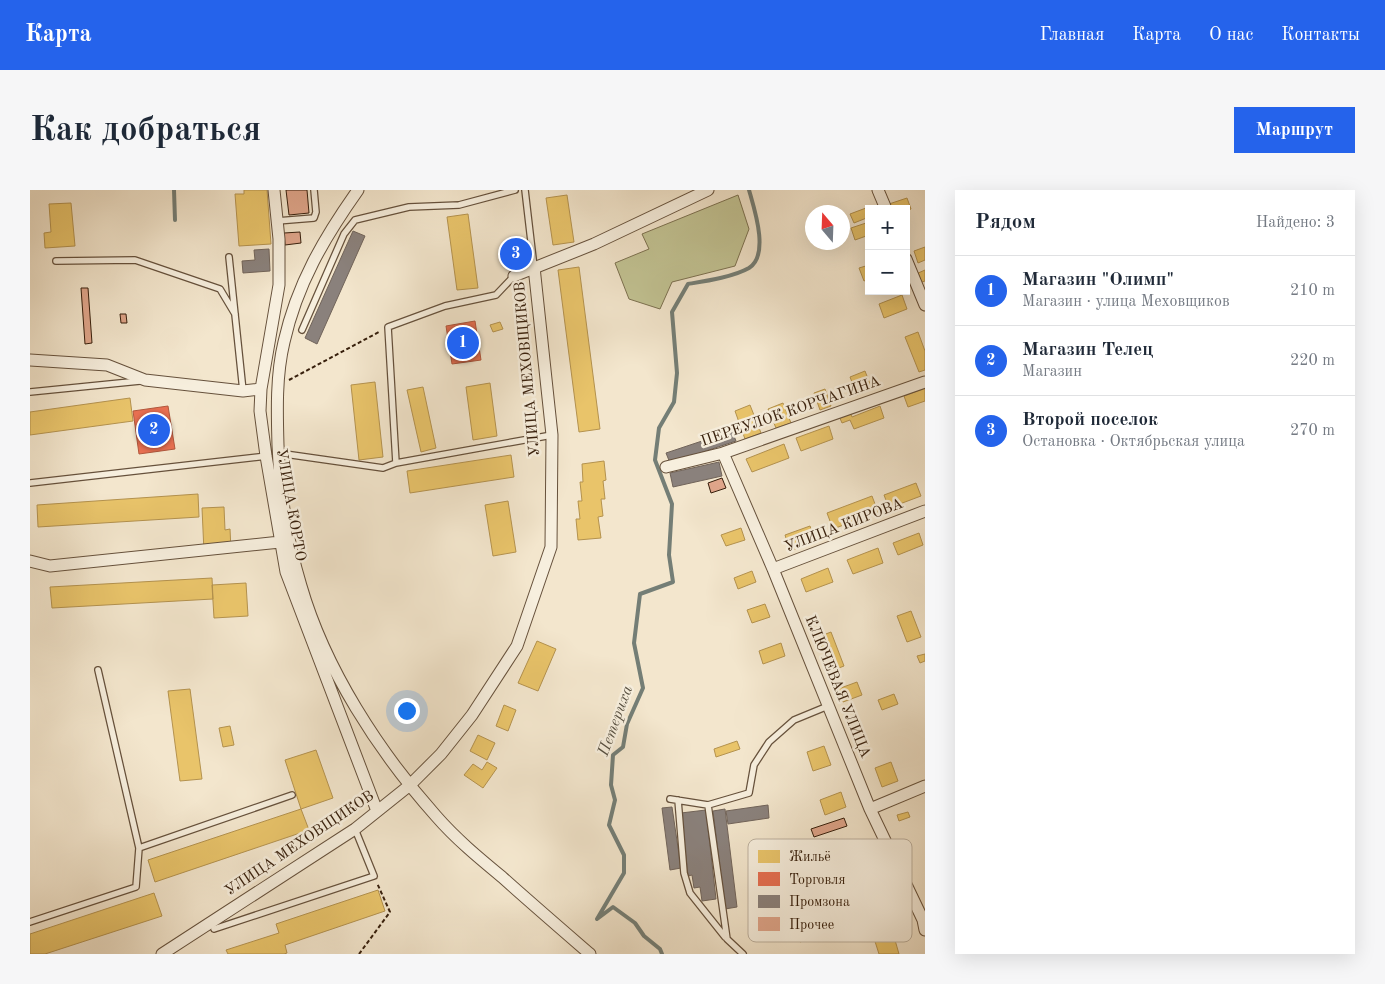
<!DOCTYPE html>
<html lang="ru">
<head>
<meta charset="utf-8">
<style>
	:root { --surface:#fff; --page:#f6f6f7; --text:#1f2937; --muted:#747a83; --line:#e0e1e3; --accent:#2563eb }
	body { margin:0; font-family:"Old Standard TT",serif; background:var(--page); color:var(--text) }
	.controls { position:absolute; right:15px; top:15px; display:grid; overflow:hidden; border-radius:0px; box-shadow:0 5px 20px #0002 }
	.controls button { width:45px; height:45px; display:grid; place-items:center; padding:0; border:0; border-bottom:1px solid var(--line); background:var(--surface); color:var(--text); font:25px sans-serif }
	.compass { position:absolute; left:775px; top:15px; width:45px; height:45px; border-radius:50%; background:var(--surface); box-shadow:0 5px 20px #0002; rotate:341deg }
	.you { position:absolute; left:376px; top:520px; width:18px; height:18px; margin:-12px; border:4px solid #fff; border-radius:50%; background:#1a73e8; box-shadow:0 0 0 8px #1a73e833 }
	.badge { display:grid; place-items:center; width:32px; height:32px; border-radius:50%; background:var(--accent); color:#fff; font-size:16px; font-weight:700 }
	.pin { position:absolute; translate:-50% -50%; border:2px solid #fff; box-shadow:0 1px 5px #0006 }
	.list { margin:0; padding:0; list-style:none }
	h2 { display:flex; justify-content:space-between; align-items:center; height:65px; margin:0; padding:0 20px; font-size:21px }
	h2 small { font-size:16px; font-weight:400; color:var(--muted) }
	.list li { display:grid; grid-template-columns:32px 1fr auto; gap:15px; align-items:center; box-sizing:border-box; height:70px; padding:0 20px; border-top:1px solid var(--line) }
	.list b { display:block; font-size:19px; white-space:nowrap }
	.list p { margin:0; font-size:16px; white-space:nowrap; color:var(--muted) }
	.list em { font-size:16px; font-style:normal; color:var(--muted) }
	.map { position:relative; flex:none; width:895px; height:764px; overflow:hidden; border-radius:0px }
	header { display:flex; align-items:center; gap:30px; box-sizing:border-box; height:70px; padding:0 25px; background:var(--accent); color:#fff }
	header strong { font-size:24px }
	nav { display:flex; gap:28px; margin-inline-start:auto; font-size:18px }
	.intro { display:flex; align-items:center; justify-content:space-between; box-sizing:border-box; height:120px; padding:0 30px }
	h1 { margin:0; font-size:35px }
	.button { padding:12px 22px; border-radius:0px; background:var(--accent); color:#fff; font-size:18px; font-weight:700 }
	main { display:flex; gap:30px; padding:0 30px }
	aside { flex:1; background:var(--surface); border-radius:0px; box-shadow:0 5px 20px #0002 }
	.map>svg:first-child { display:block }
	.green { fill:#c2c393; stroke:#7c7150 }
	.homes { fill:#e9c46a; stroke:#b4924e }
	.shops { fill:#e76f51; stroke:#b2573c }
	.industry { fill:#8a817c; stroke:#71645a }
	.lines { fill:none; stroke-linecap:round; stroke-linejoin:round }
	.stream { stroke:#747e76; stroke-width:4 }
	.building { fill:#dfa58a; stroke:#371f0c }
	.service-casing { stroke:#66513c; stroke-width:8 }
	.minor-casing { stroke:#66513c; stroke-width:13 }
	.path { stroke:#371f0c; stroke-width:2; stroke-dasharray:4 2.5; stroke-linecap:butt }
	.service { stroke:#f7efde; stroke-width:5.5 }
	.minor { stroke:#f7efde; stroke-width:11 }
	.labels { text-anchor:middle; dominant-baseline:central; stroke-width:5; stroke-linejoin:round; paint-order:stroke }
	.street-label { font-size:15px; fill:#371f0c; stroke:#f7efde }
	.water-label { font-size:16px; font-style:italic; fill:#564f41; stroke:#f7efde }
	.key { fill:#f7efde; stroke:#bdb19f; stroke-width:1 }
	.key-label { font-size:14px; fill:#371f0c }
</style>
</head>
<body>
<header>
<strong>Карта</strong>
<nav><a>Главная</a><a>Карта</a><a>О нас</a><a>Контакты</a></nav>
</header>
<div class="intro"><h1>Как добраться</h1><a class="button">Маршрут</a></div>
<main>
<div class="map">
<svg width="895" height="764" viewBox="0 0 895 764">
	<rect width="100%" height="100%" fill="#f3e6cd"/>
	<filter id="stains"><feTurbulence type="fractalNoise" baseFrequency=".004" numOctaves="4"/><feColorMatrix values="0 0 0 0 .2 0 0 0 0 .09 0 0 0 0 .02 0 0 0 .5 -.17"/></filter>
	<radialGradient id="worn" r=".72"><stop offset=".6" stop-color="#630" stop-opacity="0"/><stop offset="1" stop-color="#630" stop-opacity=".3"/></radialGradient>
	<!-- green -->
	<path class="green" d="M708,5L719,39L705,76L642,92L630,119L599,109L585,73L619,59L612,44Z"/>
	<!-- homes -->
	<path class="homes" d="M214,0H237L241,54L209,56L205,4H214Z
		M537,5L544,52L523,55L516,8Z
		M877,8L881,19L876,21V19H861L859,14Z
		M41,13L45,56L15,58L14,43L21,42L19,14Z
		M836,18L839,27L824,33L820,24Z
		M438,24L448,98L427,100L417,27Z
		M839,32V45L825,50L821,38Z
		M895,57V70L888,73L884,61Z
		M839,75V89L834,91L829,78Z
		M549,77L570,239L549,242L528,80Z
		M895,80V91L889,93L886,84Z
		M872,105L877,119L854,128L849,114Z
		M470,132L473,139L463,142L460,135Z
		M888,142L895,161V180L889,182L875,147Z
		M835,181L842,199L827,205L820,187Z
		M345,192L353,267L329,270L321,195Z
		M460,193L467,246L443,250L436,197Z
		M393,197L406,258L391,262L377,200Z
		M895,198V211L878,217L874,206Z
		M795,199L801,216L790,220L784,203Z
		M100,208L103,231L0,245V222Z
		M753,213L761,233L746,238L738,219Z
		M720,215L731,243L715,249L705,221Z
		M850,216L854,228L824,239L820,230L812,233L809,226L820,222L822,227Z
		M799,236L803,249L771,261L766,248Z
		M754,254L759,268L722,282L716,269Z
		M481,265L484,287L380,303L377,281Z
		M574,271L576,290L573,291L575,309H571L573,326L568,327L571,348L548,350L546,329H550L548,311H552L550,292H553L552,274Z
		M886,293L891,306L859,318L854,305Z
		M168,304L169,327L8,337L7,315Z
		M842,306L848,322L803,339L797,323Z
		M478,311L486,362L463,366L455,315Z
		M194,317L195,340L200,339L201,360L174,362L172,318Z
		M780,336L785,351L760,361L755,345Z
		M711,338L715,350L696,356L691,345Z
		M889,343L893,355L868,365L863,353Z
		M848,358L853,373L823,384L817,370Z
		M798,378L803,392L776,402L771,389Z
		M722,381L726,392L708,399L704,388Z
		M182,388L183,409L22,418L20,397Z
		M216,393L218,426L184,428L182,395Z
		M735,414L740,427L722,433L717,420Z
		M881,421L891,447L877,452L867,426Z
		M801,442L814,476L801,481L788,447Z
		M507,451L526,459L508,501L488,493Z
		M751,453L755,466L733,474L729,461Z
		M895,464V471L890,473L887,466Z
		M827,492L832,505L813,512L808,499Z
		M160,499L172,589L150,591L138,501Z
		M864,504L868,514L852,520L848,510Z
		M474,515L486,520L478,541L466,536Z
		M200,536L204,555L193,557L189,538Z
		M448,545L465,553L457,570L440,561Z
		M707,551L710,559L686,567L684,559Z
		M794,556L801,575L783,581L777,562Z
		M286,560L303,608L271,619L255,570Z
		M457,572L467,578L453,598L434,585L443,574L452,580Z
		M861,572L868,591L852,597L845,578Z
		M811,602L816,617L795,625L790,610Z
		M271,619L279,640L125,692L118,670Z
		M878,622L880,627L869,631L867,625Z
		M348,700L355,721L255,755L257,763L254,764H198L196,760L249,743L246,734Z
		M124,703L132,726L15,764H0V744Z
		M771,714L783,748L770,752L758,718Z
		M861,736L869,764H849L842,742Z"/>
	<!-- shops -->
	<path class="shops" d="M445,131L451,170L422,174L416,136Z
		M138,216L145,259L109,264L103,221Z"/>
	<!-- industry -->
	<path class="industry" d="M323,41L335,46L287,154L275,148Z
		M239,59L240,81L213,83L212,71L225,70L224,60Z
		M702,241L706,251L640,273L636,263Z
		M689,272L692,286L643,297L640,283Z
		M738,615L739,628L698,634L696,621Z
		M642,617L651,678L640,680L632,618Z
		M695,619L707,717L695,719L683,621Z
		M676,620L686,709L672,711L670,697L664,698L662,685L658,686L651,623Z"/>
	<g class="lines">
		<!-- stream -->
		<path class="stream" d="M144,0L145,30
			M632,764L630,759L614,746L605,733L583,717L567,729L594,683V665L579,635L585,610L581,595L583,565L593,557L597,534L613,498L604,453L610,404L643,392L639,365L642,314L625,270L629,238L644,212L647,183L642,122L658,94C676,91 703,87 719,78C740,65 724,18 719,0"/>
	</g>
	<!-- building -->
	<path class="building" d="M256,0H277L279,23L259,25Z
		M270,42L271,53L255,55L254,43Z
		M51,98H58L62,153L55,154Z
		M90,124H96L97,133H91Z
		M692,288L696,298L681,303L678,293Z
		M814,628L817,636L784,647L781,639Z"/>
	<g class="lines">
		<defs>
			<path id="service" d="M495,0L504,77
				M247,31L284,28L286,22L284,0
				M199,67L213,201
				M26,71L105,70L190,99L205,124
				M272,140L314,44L325,30L379,17L429,15L485,0
				M0,202L110,191
				M248,263L353,278L366,273L522,245
				M366,273L358,137L415,116L466,105L484,86
				M0,293L237,266
				M68,480L109,658
				M640,609L678,615L719,603L724,575L739,552L764,530L798,516
				M648,610L654,683L660,703L695,747
				M678,615L697,749L713,764
				M0,732L106,697L109,658L262,605
				M184,739L344,686L325,639"/>
			<path id="minor" d="M244,0L249,49V95L231,199L230,221L236,266L256,382L347,621
				M328,0C294,48 267,94 254,152C246,185 247,221 248,255C250,302 257,350 271,396C295,479 349,562 406,626C426,649 449,668 472,687C501,713 530,738 560,764
				M848,0L856,19
				M876,69L895,115
				M484,86L564,54L678,0
				M0,170L77,175L115,190L213,201L231,199
				M693,263L743,379L840,619L893,730L895,740
				M636,277L693,263L895,192
				M0,371L20,376L250,352
				M743,379L895,321
				M840,619L895,596
				M132,764L325,639L380,595L411,564L442,525L487,456L521,357L522,245L504,77"/>
		</defs>
		<!-- service casing -->
		<use href="#service" class="service-casing"/>
		<!-- minor casing -->
		<use href="#minor" class="minor-casing"/>
		<!-- path -->
		<path class="path" d="M259,190L349,142
			M329,764L360,722L347,693"/>
		<!-- service -->
		<use href="#service" class="service"/>
		<!-- minor -->
		<use href="#minor" class="minor"/>
	</g>
	<g class="labels">
		<!-- street labels -->
		<g class="street-label">
			<text transform="translate(498 179) rotate(-95)">УЛИЦА МЕХОВЩИКОВ</text>
			<text transform="translate(761 222) rotate(-19)">ПЕРЕУЛОК КОРЧАГИНА</text>
			<text transform="translate(260 315) rotate(80)">УЛИЦА КОРТО</text>
			<text transform="translate(814 336) rotate(-21)">УЛИЦА КИРОВА</text>
			<text transform="translate(807 497) rotate(68)">КЛЮЧЕВАЯ УЛИЦА</text>
			<text transform="translate(270 654) rotate(-34)">УЛИЦА МЕХОВЩИКОВ</text>
		</g>
		<!-- water labels -->
		<g class="water-label">
			<text transform="translate(586 531) rotate(-70)">Петериха</text>
		</g>
	</g>
	<!-- legend -->
	<rect x="718" y="649" width="164" height="103" rx="8" class="key"/>
	<rect x="728" y="660" width="22" height="13" fill="#e9c46a"/>
	<rect x="728" y="682" width="22" height="14" fill="#e76f51"/>
	<rect x="728" y="705" width="22" height="13" fill="#8a817c"/>
	<rect x="728" y="727" width="22" height="14" fill="#dfa58a"/>
	<g class="key-label">
		<text x="759" y="671">Жильё</text>
		<text x="759" y="694">Торговля</text>
		<text x="759" y="716">Промзона</text>
		<text x="759" y="739">Прочее</text>
	</g>
	<rect width="100%" height="100%" filter="url(#stains)"/>
	<rect width="100%" height="100%" fill="url(#worn)"/>
</svg>
<div class="controls">
<button>+</button>
<button>−</button>
</div>
<svg class="compass" viewBox="-18 -18 36 36"><path d="M0-13l5 13h-10z" fill="#e53935"/><path d="M0 13l5-13h-10z" fill="#747a83"/></svg>
<div class="you"></div>
<div class="pin badge" style="left:433px;top:153px">1</div>
<div class="pin badge" style="left:124px;top:240px">2</div>
<div class="pin badge" style="left:486px;top:64px">3</div>
</div>
<aside>
<h2>Рядом<small>Найдено: 3</small></h2>
<ul class="list">
<li><span class="badge">1</span><div><b>Магазин &quot;Олимп&quot;</b><p>Магазин · улица Меховщиков</p></div><em>210 m</em></li>
<li><span class="badge">2</span><div><b>Магазин Телец</b><p>Магазин</p></div><em>220 m</em></li>
<li><span class="badge">3</span><div><b>Второй поселок</b><p>Остановка · Октябрьская улица</p></div><em>270 m</em></li>
</ul>
</aside>
</main>
</body>
</html>
